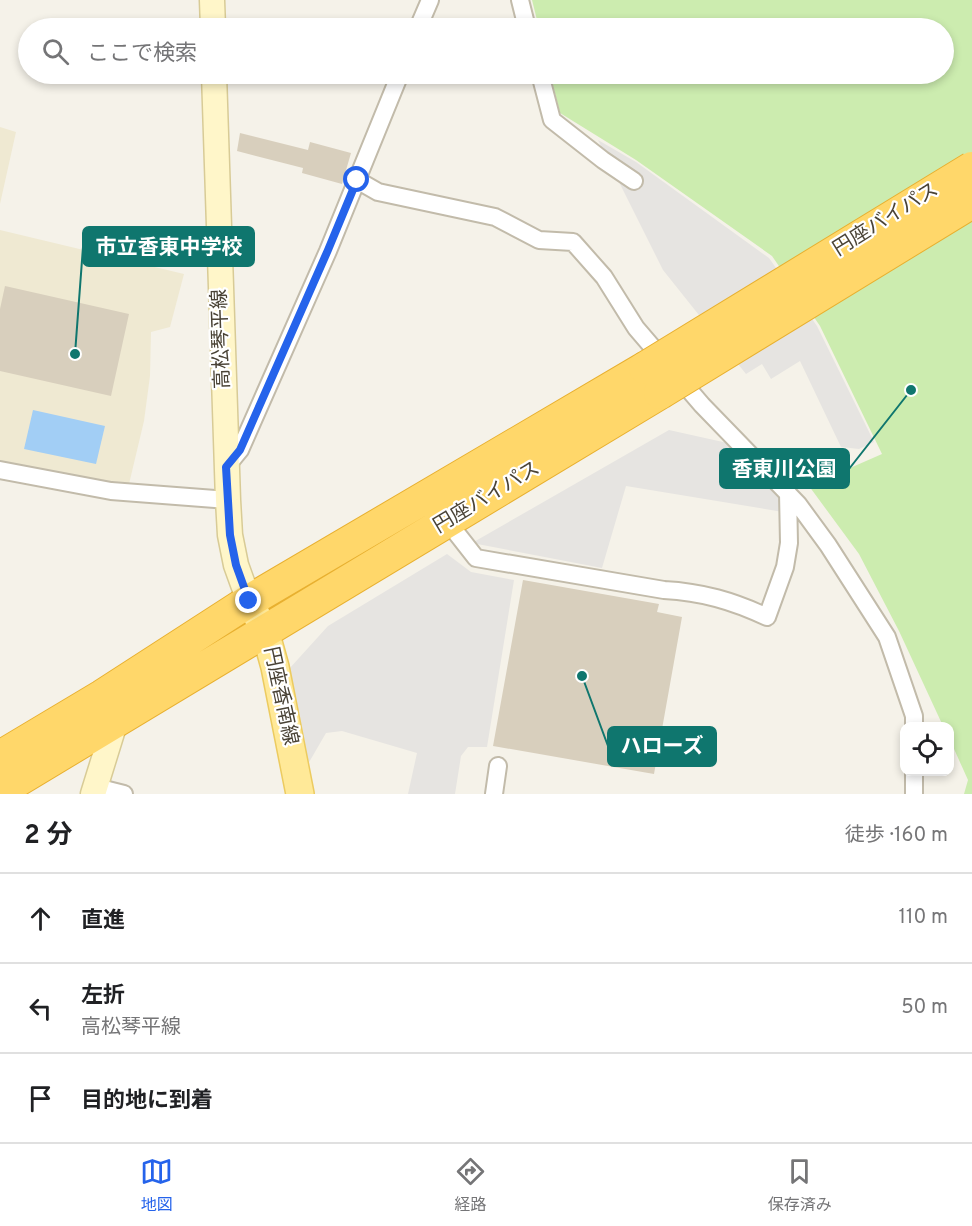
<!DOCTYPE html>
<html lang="ja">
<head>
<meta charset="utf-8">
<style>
	:root { --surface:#fff; --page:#f2f2f2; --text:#202124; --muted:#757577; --line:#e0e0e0; --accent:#2563eb }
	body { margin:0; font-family:Overpass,"Noto Sans JP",sans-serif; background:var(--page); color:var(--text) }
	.controls { position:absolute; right:18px; bottom:18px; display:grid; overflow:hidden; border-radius:12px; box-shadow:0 3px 9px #0003 }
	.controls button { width:54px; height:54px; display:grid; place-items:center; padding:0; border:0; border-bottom:2px solid var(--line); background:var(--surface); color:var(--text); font:30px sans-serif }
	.stop { position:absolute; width:18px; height:18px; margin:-14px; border:4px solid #2563eb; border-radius:50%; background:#fff }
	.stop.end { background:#2563eb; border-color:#fff; box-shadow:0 2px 6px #0008 }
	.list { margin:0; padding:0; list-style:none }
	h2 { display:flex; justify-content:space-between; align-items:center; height:78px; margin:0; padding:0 24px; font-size:26px }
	h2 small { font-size:20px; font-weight:400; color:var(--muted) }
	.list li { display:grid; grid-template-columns:39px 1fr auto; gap:18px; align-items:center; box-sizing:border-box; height:90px; padding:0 24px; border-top:2px solid var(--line) }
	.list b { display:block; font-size:22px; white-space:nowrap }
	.list p { margin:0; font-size:20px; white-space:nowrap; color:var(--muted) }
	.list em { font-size:20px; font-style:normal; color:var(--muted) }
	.icon { flex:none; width:33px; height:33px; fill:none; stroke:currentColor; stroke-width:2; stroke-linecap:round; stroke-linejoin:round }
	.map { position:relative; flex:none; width:972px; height:794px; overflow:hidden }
	.search { position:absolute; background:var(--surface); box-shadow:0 3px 9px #0003; left:18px; right:18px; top:18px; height:66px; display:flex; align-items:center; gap:15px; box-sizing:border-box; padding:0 21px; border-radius:33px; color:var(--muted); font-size:22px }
	.sheet { height:348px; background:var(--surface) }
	nav { display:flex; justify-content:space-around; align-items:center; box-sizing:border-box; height:84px; border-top:2px solid var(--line); background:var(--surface); font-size:16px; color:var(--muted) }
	nav a { display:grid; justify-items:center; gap:3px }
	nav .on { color:var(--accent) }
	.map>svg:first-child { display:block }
	.education { fill:#efe9d2 }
	.green { fill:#ccecaf }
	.parking { fill:#e6e4e1 }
	.water { fill:#a2cef5 }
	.building { fill:#d8cfbd }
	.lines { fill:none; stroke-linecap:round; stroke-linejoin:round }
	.street-casing { stroke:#c2bbaa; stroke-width:20 }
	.secondary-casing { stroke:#d8cb96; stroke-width:27 }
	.primary-casing { stroke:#eccb60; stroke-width:30 }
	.highway-casing { stroke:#e8b030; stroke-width:34 }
	.street { stroke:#fff; stroke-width:16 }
	.secondary { stroke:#fff6c9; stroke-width:24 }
	.primary { stroke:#ffe998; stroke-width:27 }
	.highway { stroke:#ffd76a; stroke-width:32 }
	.highway-bridge-casing { stroke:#e8b030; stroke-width:34; stroke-linecap:butt }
	.highway-bridge { stroke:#ffd76a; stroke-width:32 }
	.route { stroke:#2563eb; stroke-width:8 }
	.labels { text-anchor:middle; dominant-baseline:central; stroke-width:4.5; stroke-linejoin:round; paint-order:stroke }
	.street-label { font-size:20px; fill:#4a4336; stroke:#fff }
	.leader { fill:none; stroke:#0f766e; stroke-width:2 }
	.callout-dot { fill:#0f766e; stroke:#fff; stroke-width:2 }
	.callout { fill:#0f766e; stroke:#0f766e; stroke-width:2 }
	.callout-label { font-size:21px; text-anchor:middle; font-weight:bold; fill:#fff }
</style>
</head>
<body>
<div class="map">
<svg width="972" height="794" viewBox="0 0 972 794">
	<rect width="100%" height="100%" fill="#f5f2e9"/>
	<!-- education -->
	<path class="education" d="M0,127L16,132L0,204Z
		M0,230L184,274L170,327L151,332L150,376L144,421L129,484L113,483L0,464Z"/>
	<!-- green -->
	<path class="green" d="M532,0H972V794H964L968,780L950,740V726H943L899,631L859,554L809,486L882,454L820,326L772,256L636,160L560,113L550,74H944V28H539Z"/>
	<!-- parking -->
	<path class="parking" d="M598,140L636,162L769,258L817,326L874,442L859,449L841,447L800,361L771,379L762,364L746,374L663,270Z
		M669,430L732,444L782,493L783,512L626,486L602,568L472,543Z
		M447,554L471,572L514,580L487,747H468L461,756L455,794H408L417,753L342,731L326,733L308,764L289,669L328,626Z"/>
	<!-- water -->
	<path class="water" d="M33,410L105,426L96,464L24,449Z"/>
	<!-- building -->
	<path class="building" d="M240,133L308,150L310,142L351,153L342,184L302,173L303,168L237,151Z
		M5,286L129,314L111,396L0,371V309Z
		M523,580L659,604L657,612L682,617L654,774L493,746Z"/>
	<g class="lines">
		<defs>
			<path id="street" d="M520,0L527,28
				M418,28L430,0
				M540,74L552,120L603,160L634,181
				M357,180L378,192L495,217L539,240L573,242L604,277L636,328L702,405L798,504L828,545L887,637L914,716V726
				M226,467L240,450L328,251L400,74
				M0,470L111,491L228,500
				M447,521L476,558L664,590C702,592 733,601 767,617L785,567L789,543L788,493
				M914,772V794
				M96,787L124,794
				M494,794L498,766"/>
			<path id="secondary" d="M212,0L213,28
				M214,74L228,500L230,535L236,565L249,601
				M93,794L115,723L111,714"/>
			<path id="primary" d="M249,601L265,631L275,667L300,794"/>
			<path id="highway" d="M0,757L102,696L249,601L645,368
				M0,791L660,393"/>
		</defs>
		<!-- street casing -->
		<use href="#street" class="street-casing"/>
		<!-- secondary casing -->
		<use href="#secondary" class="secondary-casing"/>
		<!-- primary casing -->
		<use href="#primary" class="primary-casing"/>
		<!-- highway casing -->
		<use href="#highway" class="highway-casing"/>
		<!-- street -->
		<use href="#street" class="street"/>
		<!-- secondary -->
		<use href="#secondary" class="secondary"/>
		<!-- primary -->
		<use href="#primary" class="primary"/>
		<!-- highway -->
		<use href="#highway" class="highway"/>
		<defs>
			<path id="highway-bridge" d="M645,368L972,168
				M660,393L972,202"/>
		</defs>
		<!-- highway-bridge casing -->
		<use href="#highway-bridge" class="highway-bridge-casing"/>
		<!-- highway-bridge -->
		<use href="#highway-bridge" class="highway-bridge"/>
	</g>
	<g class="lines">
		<!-- route -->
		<path class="route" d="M249,601L236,565L230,535L226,467L240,450L328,250L357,180"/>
	</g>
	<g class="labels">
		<!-- street labels -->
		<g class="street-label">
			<text transform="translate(886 220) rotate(-32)">円座バイパス</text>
			<text transform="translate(222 339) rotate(-92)">高松琴平線</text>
			<text transform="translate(487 498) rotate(-31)">円座バイパス</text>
			<text transform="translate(280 696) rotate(78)">円座香南線</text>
		</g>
	</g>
	<!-- callouts -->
	<path class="leader" d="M75 354L83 247M911 390L849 469M582 676L608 746"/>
	<g class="callout-dot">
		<circle cx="75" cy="354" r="6"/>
		<circle cx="911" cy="390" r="6"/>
		<circle cx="582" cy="676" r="6"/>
	</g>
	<g class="callout">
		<rect x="83" y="227" width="171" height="39" rx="6"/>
		<rect x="720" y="449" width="129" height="39" rx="6"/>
		<rect x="608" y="727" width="108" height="39" rx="6"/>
	</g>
	<g class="callout-label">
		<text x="169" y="254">市立香東中学校</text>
		<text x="784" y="476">香東川公園</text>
		<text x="662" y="753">ハローズ</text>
	</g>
</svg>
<div class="controls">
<button><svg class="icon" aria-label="locate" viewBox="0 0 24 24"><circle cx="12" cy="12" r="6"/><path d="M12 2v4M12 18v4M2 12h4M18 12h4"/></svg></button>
</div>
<div class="stop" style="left:357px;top:180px"></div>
<div class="stop end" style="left:249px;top:601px"></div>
<div class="search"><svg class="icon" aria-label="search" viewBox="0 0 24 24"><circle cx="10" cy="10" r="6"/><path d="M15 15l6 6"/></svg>ここで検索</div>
</div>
<section class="sheet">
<h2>2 分<small>徒歩 · 160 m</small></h2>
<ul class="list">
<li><svg class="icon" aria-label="ahead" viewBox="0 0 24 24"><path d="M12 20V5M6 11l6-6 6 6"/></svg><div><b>直進</b></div><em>110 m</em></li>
<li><svg class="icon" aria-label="left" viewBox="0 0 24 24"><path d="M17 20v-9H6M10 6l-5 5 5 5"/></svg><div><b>左折</b><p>高松琴平線</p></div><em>50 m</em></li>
<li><svg class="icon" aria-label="arrive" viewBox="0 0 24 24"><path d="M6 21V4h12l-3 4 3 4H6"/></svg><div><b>目的地に到着</b></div></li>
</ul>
</section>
<nav>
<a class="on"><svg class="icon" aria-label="map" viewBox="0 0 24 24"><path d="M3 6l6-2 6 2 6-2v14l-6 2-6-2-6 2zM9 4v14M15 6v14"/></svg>地図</a>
<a><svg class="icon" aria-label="directions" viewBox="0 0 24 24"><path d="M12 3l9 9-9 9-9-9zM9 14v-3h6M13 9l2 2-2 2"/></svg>経路</a>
<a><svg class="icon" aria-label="saved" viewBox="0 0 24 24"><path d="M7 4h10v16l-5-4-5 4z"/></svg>保存済み</a>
</nav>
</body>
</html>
